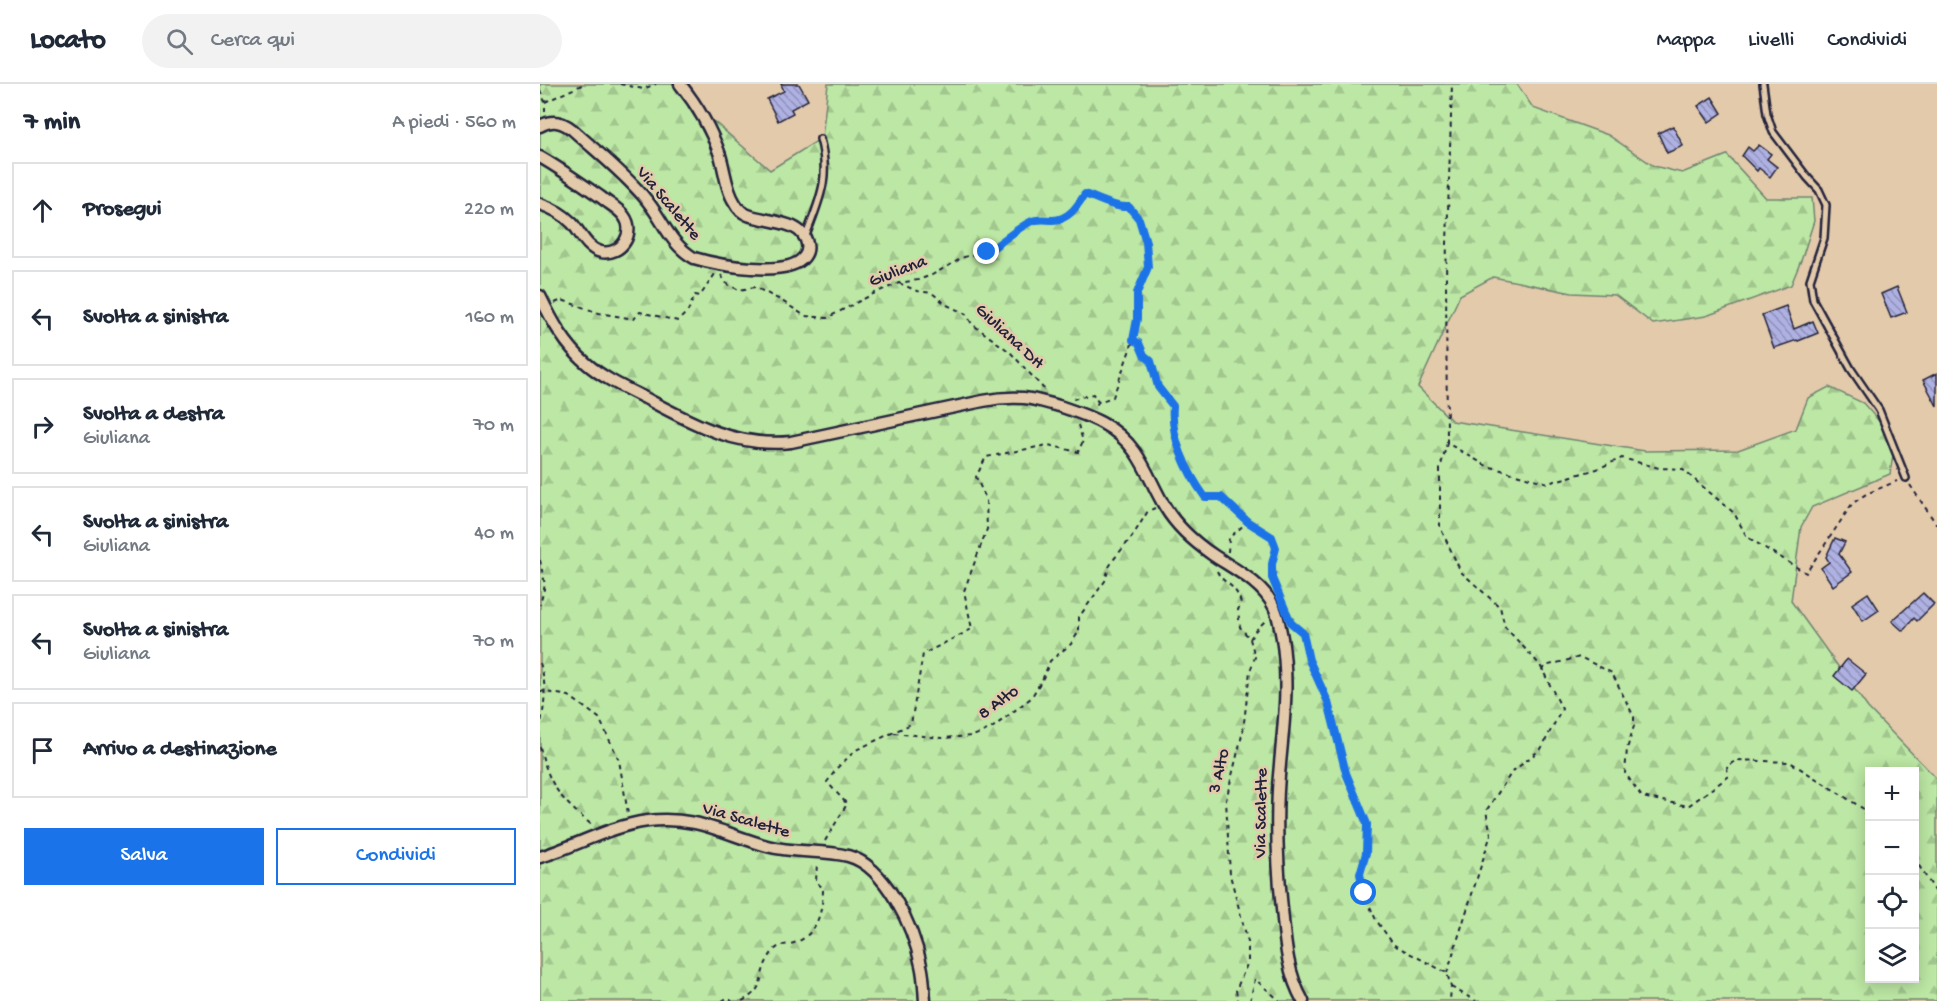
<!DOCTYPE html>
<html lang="it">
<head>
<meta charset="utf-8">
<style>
	:root { --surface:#fff; --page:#f2f2f3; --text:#1f2937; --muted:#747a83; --line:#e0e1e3; --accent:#1a73e8 }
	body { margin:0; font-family:"Gochi Hand",sans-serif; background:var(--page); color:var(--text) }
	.controls { position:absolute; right:18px; bottom:18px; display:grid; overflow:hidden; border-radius:0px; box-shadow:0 3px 15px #0003 }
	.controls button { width:54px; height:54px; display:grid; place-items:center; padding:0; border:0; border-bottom:2px solid var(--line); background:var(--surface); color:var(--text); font:30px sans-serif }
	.stop { position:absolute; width:18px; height:18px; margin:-14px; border:4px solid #1a73e8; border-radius:50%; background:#fff }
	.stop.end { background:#1a73e8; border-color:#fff; box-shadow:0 2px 6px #0008 }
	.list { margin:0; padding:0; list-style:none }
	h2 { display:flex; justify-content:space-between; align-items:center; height:78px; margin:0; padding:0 24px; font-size:26px }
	h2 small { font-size:20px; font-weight:400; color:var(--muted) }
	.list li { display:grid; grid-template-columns:39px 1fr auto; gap:18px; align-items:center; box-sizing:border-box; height:96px; margin:0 12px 12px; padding:0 12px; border:2px solid var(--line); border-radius:0px }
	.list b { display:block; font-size:22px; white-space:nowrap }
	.list p { margin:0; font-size:20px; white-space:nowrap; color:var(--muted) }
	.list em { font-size:20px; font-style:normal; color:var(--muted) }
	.actions { display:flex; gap:12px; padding:18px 24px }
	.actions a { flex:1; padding:14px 0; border:2px solid var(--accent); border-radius:0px; text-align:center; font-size:21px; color:var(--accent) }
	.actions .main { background:var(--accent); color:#fff }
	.icon { flex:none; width:33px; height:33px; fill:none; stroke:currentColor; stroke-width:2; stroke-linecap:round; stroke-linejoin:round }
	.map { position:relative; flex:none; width:1397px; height:917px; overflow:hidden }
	header { display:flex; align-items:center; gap:36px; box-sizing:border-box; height:84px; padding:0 30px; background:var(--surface); border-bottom:2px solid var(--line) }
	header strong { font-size:28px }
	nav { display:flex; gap:33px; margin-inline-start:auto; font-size:21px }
	.search { width:420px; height:54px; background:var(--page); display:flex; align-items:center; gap:15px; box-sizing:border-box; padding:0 21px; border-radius:33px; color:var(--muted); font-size:22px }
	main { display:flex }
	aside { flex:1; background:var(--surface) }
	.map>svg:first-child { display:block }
	.forest { fill:url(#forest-firs); stroke:#6f8470; stroke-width:1.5; fill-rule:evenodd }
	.building { fill:url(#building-back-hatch); stroke:#22223b; stroke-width:1.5 }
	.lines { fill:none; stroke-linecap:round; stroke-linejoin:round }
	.lane-casing { stroke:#22223b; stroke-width:10 }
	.street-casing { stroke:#22223b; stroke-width:15 }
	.path { stroke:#22223b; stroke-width:2; stroke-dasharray:4.5 4.5; stroke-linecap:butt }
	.lane { stroke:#e3caab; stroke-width:5 }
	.street { stroke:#e3caab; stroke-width:10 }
	.route { stroke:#1a73e8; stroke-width:8 }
	.labels { text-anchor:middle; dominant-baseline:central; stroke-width:5; stroke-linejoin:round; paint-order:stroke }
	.street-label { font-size:18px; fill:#22223b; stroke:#e3caab }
</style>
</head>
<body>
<header>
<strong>Locato</strong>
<div class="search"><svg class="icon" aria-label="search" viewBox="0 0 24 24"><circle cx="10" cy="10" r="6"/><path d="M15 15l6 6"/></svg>Cerca qui</div>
<nav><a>Mappa</a><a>Livelli</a><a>Condividi</a></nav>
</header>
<main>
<aside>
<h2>7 min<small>A piedi · 560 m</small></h2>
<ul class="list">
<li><svg class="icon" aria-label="ahead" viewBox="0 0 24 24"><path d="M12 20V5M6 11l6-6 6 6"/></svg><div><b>Prosegui</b></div><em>220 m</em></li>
<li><svg class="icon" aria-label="left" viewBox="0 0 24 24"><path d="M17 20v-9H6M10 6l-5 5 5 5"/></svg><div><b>Svolta a sinistra</b></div><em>160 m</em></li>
<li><svg class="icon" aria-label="right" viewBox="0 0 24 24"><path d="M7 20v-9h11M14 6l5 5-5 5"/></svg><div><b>Svolta a destra</b><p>Giuliana</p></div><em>70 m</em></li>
<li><svg class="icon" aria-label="left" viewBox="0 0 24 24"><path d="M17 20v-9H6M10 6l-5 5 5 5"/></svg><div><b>Svolta a sinistra</b><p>Giuliana</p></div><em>40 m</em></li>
<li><svg class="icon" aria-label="left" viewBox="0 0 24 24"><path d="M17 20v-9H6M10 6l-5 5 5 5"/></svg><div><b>Svolta a sinistra</b><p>Giuliana</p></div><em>70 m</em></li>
<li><svg class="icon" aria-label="arrive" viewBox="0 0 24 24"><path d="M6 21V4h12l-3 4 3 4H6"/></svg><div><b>Arrivo a destinazione</b></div></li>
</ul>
<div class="actions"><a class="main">Salva</a><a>Condividi</a></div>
</aside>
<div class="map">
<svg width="1397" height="917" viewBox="0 0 1397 917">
	<defs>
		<pattern id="forest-firs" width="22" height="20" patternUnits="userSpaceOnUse" patternTransform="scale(1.5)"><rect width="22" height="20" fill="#bce7a4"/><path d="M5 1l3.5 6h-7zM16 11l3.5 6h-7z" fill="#a1c68e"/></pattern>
		<pattern id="building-back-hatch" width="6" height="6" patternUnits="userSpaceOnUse" patternTransform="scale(1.5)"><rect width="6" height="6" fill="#afb1e2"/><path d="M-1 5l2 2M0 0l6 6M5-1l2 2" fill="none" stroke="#8e90b8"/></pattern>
	</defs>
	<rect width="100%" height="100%" fill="#e3caab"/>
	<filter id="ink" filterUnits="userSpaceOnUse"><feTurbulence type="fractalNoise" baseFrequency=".0167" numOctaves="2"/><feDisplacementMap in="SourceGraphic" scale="12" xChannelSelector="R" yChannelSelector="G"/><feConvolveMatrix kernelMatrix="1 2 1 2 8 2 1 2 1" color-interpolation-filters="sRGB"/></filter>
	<g filter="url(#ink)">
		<!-- forest -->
		<path class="forest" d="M0,0H149L171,35L230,86L282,54L288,0H977L993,24L1068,51L1114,82L1142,89L1187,71L1226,114H1272L1274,137L1262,174L1251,201L1166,232L1113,240L1075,211L1032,209L953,193L920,211L878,303L912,337L1105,367L1198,366L1256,345L1268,314L1289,303L1323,319L1345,344L1353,371L1350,390L1272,423L1261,443L1251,517L1328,624L1397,695V917H0ZM1330,688H1374V894H1330Z"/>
		<!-- building -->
		<path class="building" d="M241,0H259L268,16L251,25L253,29L238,37L227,15L244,7Z
			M1172,13L1182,29L1169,38L1158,22Z
			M1133,42L1143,62L1127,69L1118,49Z
			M1219,61L1231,70L1227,75L1237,83L1230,93L1219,84L1217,87L1202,72L1208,63L1213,67Z
			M1357,203L1367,228L1351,234L1341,210Z
			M1246,222L1254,245L1273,237L1278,249L1258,257L1257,256L1234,264L1222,231Z
			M1397,289V322L1383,296Z
			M1295,454L1305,458L1299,470L1312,488L1293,502L1281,484L1289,478L1286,473Z
			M1328,509L1339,526L1323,537L1312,520Z
			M1383,509L1394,520L1377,537L1374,534L1363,547L1352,537Z
			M1307,575L1326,590L1312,607L1294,592Z"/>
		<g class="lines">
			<defs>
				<path id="lane" d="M1223,0L1227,30L1233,48L1267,93L1279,106L1286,121L1284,154L1270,196L1273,216L1311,285L1339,326L1366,394
					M266,152C279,116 291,95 280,55"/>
				<path id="street" d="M0,42C12,35 22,37 33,46C57,68 83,88 104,113C122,133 129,160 154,174C177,181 248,194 264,173C267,169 268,164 267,160C263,136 226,138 208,131C203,129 198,125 195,119C186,106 185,87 180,71C171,45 157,21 140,0
					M0,73C21,85 42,100 62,114C69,120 78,124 84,132C96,148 82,172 61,168C46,164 41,149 32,139C23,130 12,124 0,120
					M0,212C12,237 25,261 46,279C63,294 85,304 105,314C152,339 196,364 251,358L443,317C457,314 470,313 484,314C496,315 507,319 519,322C549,332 576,341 595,368C607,385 614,405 625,423C637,443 654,458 673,471C694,485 723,499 734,523C739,533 740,544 742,554C749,599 744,636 740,680C735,729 737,777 742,825C745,857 747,889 763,917
					M0,773C36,762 70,742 108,737C154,731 185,750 227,762C255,770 282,765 308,772C346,782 374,845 381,881C384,893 384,905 385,917"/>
			</defs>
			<!-- lane casing -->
			<use href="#lane" class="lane-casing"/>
			<!-- street casing -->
			<use href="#street" class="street-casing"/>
			<!-- path -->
			<path class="path" d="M80,0L103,5L116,0
				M0,6L5,18V27
				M5,18L44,0
				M181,191L187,200L199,206L215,203L242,217L265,232L287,234L335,209L359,199L378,196L392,191L424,173L447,168L491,138L504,135L515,136L525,133L534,126L545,110L571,120L589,123L599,135L606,158L608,183L597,209V235L593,257L573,313L558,318L555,324
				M359,199L377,207L392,209L407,221L426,230L432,240L470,268L503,304L508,307
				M15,219L22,216L59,229L94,235L100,228L138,237L148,227L155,211L160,212L175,190
				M593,257L599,259L604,271L611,277L618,303L633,322C630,353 647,388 665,413H681L707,438L732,454L736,464L732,480V494L738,506
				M533,315L553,310L558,318
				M907,359L906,192L912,0
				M1370,401L1397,441
				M688,468L689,454L707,438
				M0,476L5,501L0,521
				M677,487C683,501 695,498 701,519L698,526L700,543L710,555L715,573L710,587L703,647L686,716L690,791L708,858V878L696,906L698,917
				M750,536L763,549L769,576L788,618L806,689L827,740L826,769L820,790L824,809L836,836L854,861L907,889L911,903L910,917
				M710,555L715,547L725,537H728
				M0,579C7,600 5,622 0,643
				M1003,587L1005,582L1040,573L1072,589L1094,633V642L1087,665L1085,689L1102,713L1148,722L1188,693L1187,682L1197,676L1250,678L1330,729
				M0,607L29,612L59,634L79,676L88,730
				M354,649L402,654L433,652L452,644L491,614L503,594L510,577L531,560L539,547V533L565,497L569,483L574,475L592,453L608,427L615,424
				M0,663C9,702 21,716 52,741
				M285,757L307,720L287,698L298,683L316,666L371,640L383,570L432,545L424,507L447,445L446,415L436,393L446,373L508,361L538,368L543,357L538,341
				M1374,774L1397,810
				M907,889L951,750L946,727L972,688L1001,665L1022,625L1000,581L965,543L960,523L921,488L900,443V385L907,359L947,382L1008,399L1057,385L1082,374L1119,384L1142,385L1194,429L1207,453L1266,489L1312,420L1326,410L1357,397
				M911,903L936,917
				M182,917L187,914L192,917
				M202,917C227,904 217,894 228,875C239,855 245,864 259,857C279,847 283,823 283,804L276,798L277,778
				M710,917L715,895L740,917"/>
			<!-- lane -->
			<use href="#lane" class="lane"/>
			<!-- street -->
			<use href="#street" class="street"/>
		</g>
	</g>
	<g class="lines" filter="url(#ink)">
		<!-- route -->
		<path class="route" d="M447,168C461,159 476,145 490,138C498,134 505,136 513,136C529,136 537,122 545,110C558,115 575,124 589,123L599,135L606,158L608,183L597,209V235L593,256L599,259L604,271L611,277L618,303L633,322C630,353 647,388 665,413H681L708,438L732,453L736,464L732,480V494L751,539L763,549L769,576L788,618L806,689L827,740L826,769L820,790L824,809"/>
	</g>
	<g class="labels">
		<!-- street labels -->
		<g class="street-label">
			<text transform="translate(128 120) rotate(50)">Via Scalette</text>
			<text transform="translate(358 188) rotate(-21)">Giuliana</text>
			<text transform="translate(469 253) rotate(43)">Giuliana DH</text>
			<text transform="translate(459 619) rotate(-36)">8 Alto</text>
			<text transform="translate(680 687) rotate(-77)">3 Alto</text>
			<text transform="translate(722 729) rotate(-89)">Via Scalette</text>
			<text transform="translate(206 737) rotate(16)">Via Scalette</text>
		</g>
	</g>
</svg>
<div class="controls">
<button>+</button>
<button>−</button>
<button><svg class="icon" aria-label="locate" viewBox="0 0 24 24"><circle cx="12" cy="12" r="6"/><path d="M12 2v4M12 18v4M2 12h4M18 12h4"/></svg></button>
<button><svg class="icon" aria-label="layers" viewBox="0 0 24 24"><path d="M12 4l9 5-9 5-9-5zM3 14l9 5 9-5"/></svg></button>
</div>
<div class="stop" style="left:824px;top:809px"></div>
<div class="stop end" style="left:447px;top:168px"></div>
</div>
</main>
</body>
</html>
